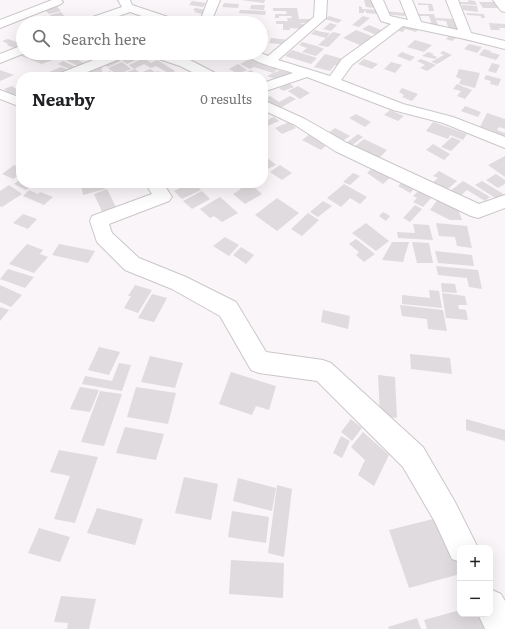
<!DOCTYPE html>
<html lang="en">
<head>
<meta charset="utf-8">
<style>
	:root { --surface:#fff; --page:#f2f2f2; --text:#202124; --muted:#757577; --line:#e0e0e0 }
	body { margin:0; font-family:Literata,serif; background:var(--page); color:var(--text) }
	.controls { position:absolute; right:12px; bottom:12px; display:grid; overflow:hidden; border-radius:8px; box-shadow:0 4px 16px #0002 }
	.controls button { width:36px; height:36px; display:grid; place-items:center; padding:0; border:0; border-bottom:1px solid var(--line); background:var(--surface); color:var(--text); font:20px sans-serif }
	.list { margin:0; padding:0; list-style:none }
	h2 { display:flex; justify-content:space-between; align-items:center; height:52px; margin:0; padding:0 16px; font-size:17px }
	h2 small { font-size:13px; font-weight:400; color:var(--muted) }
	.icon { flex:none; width:22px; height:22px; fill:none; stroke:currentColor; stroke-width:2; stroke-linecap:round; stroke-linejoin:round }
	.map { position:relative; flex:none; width:505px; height:629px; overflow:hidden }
	.search { position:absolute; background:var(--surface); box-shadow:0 4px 16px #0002; left:16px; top:16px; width:252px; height:44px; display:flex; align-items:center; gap:10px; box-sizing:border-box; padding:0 14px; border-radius:22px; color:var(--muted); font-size:15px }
	.panel { position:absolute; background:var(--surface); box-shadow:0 4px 16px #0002; left:16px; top:72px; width:252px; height:116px; border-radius:16px }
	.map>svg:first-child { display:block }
	.building { fill:#dfdbde }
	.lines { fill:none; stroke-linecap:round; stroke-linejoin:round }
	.minor-casing { stroke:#cbc7c9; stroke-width:2 }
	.minor { fill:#fff; fill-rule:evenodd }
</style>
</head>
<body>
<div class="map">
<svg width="505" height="629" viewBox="0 0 505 629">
	<rect width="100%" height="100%" fill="#f9f5f8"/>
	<!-- building -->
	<path class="building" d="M241,0H265L264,3Z
		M364,0H374L376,8L366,7Z
		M468,0L475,1L477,5L460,4L459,2H469Z
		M192,1L206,3L203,7L189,5Z
		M479,2H498L502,8H483Z
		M224,3L239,4L238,8L222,7Z
		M418,3L432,4L434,11H429L428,5H418Z
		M251,5H265L264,10L250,9Z
		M462,5L477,6L478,12L463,10Z
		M57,6L61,11L49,14L45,10Z
		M359,6L362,7V9L377,10L378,14L366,13V11H364V13H359Z
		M195,8L206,10L202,14L194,12L196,11L193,10Z
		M273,8H297L299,19H314L309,23H299L308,25L303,29L290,28V30H283V24H276V21H288L287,18H292L291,16H279V18H275V14H287L286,11H273Z
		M240,10L266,11L265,15L239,13Z
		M384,11L405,13V16L384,14Z
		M61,12L65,17L53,20L50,15Z
		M466,13L484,14L485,18H481V16L467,15Z
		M419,14H434L435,18L456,19L459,29H449L446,21L436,20L440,28H433L429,16H419Z
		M329,16L342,20L338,23L325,19Z
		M363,16L370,18L359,27L352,25Z
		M330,23L337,25L331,31L323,29Z
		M489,23L505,24V28H499L500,30H491Z
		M400,24L419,28L416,32L405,29L403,32L395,30Z
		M369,25L383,31L376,35L362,29Z
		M261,29L269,32L266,33L269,34L262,39L261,38Z
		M315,30L322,32L330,33L326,38L311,34Z
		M356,30L374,37L360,45L343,38Z
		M333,32L341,34L328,47L318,45Z
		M452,33L474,38L473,42L456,38L452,41L446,39Z
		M271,38L290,40L288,45L269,43Z
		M8,39L23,44V46L17,49L7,45L8,44L2,41Z
		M415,40L432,45L424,52L407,47Z
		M302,42L317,46L324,49L316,56L302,52L307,48L299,45Z
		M469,44L482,47L477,53L464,49Z
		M484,49L491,51L490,52L500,55L496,60L479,55Z
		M292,50L317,58L311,64L285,56Z
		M443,51L452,55L437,64L431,62L444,55L440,53Z
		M402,52L415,57L410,61L397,56Z
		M428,52L434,54L432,55L437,57L435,59L422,56Z
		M24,53H45L58,58L42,64L19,55Z
		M52,53H70L61,58Z
		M325,54L347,60L342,66L335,65L330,71L314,67Z
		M133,56L138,59L127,64L120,59L126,57L129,58Z
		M72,57L86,64L80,67L66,60Z
		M117,58L121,61L108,67L103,64Z
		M144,58L151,63L157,60L175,71L170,74L156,66L151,68L144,64L134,69L129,65Z
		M249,59L278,69L273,73L254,67L250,69L240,64Z
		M364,59L378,64L372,69L358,64Z
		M421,59L436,65L427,71L420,68L425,65L417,61Z
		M63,61L78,68L74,71L58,64Z
		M122,62L131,69L117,75L108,68Z
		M391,62L402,65L395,73L384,69Z
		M492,63L500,65L496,73L488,71Z
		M238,64L247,70L238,74L229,69Z
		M100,66L103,68L101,69L103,71L92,77L85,71Z
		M61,67L72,71L60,77H47L42,75Z
		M135,69L140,73L130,77H121L119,75Z
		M150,69L155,72L158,71L163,75L158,77H143L147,75L143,72Z
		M459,69L480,73L475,88L459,84L461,79L456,77Z
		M0,70L14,75L0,81Z
		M251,70L260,77H235Z
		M280,70L293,74L278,80L267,76Z
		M110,71L116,76L97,77Z
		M190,71L204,77H189L185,73Z
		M486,75L501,79L498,86L490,84L491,81L484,79Z
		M289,83L294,87L283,91L279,88Z
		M457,84L472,90L465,99L457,96L461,91L453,89Z
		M12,86L16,89L21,87V92L12,96L4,89Z
		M298,86L310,93L300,99L288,91Z
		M402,88L418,94L412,101L402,97L404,95L399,92Z
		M270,96L279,102L290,96L296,99L279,109L264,99Z
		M465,106L481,112L478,117L461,111Z
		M390,110L404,116L398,121L384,115Z
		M487,113L505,119V129L499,127L497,130L505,133V140L478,131Z
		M356,114L371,122L365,127L349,118Z
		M274,117L279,121L265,127L263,126V122Z
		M289,122L296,128L282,134L275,128Z
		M433,122L467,134L463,140L450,135L448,139L426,131Z
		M335,128L350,136L341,142L327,134Z
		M310,134L329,143L321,150L302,140Z
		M358,134L363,137L351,146L346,143Z
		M452,137L461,141L451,151L441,147Z
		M364,139L387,150L378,159L354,147Z
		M433,144L450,154L444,160L426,150Z
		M263,154L276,165L263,171Z
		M505,156V177L488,165Z
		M14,165L20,168L17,170L21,172V174L13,179L2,174Z
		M280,165L292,173L282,180L270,172Z
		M372,168L392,176L383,184L367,173Z
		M439,171L457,181L443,193L430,185L438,178L433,176Z
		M353,173L360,176L350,185L343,182Z
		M496,174L505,180V184L498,188L486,180Z
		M21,179V183H36L26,190L14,184Z
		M403,181L415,188L410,193L398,186Z
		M463,181L490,197L485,201L467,190L458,198L449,192Z
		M482,181L505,195V197L500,201L475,185Z
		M94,183H103L105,189L83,195L81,186Z
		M190,183H194L201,190L182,199L174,191Z
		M243,183H249L262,194L245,204L233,194L241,189L238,186Z
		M344,184L367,197L360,204L350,198L341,207L327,198Z
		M9,185L22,194L2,207L0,206V191Z
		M107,189L117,209L103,214L94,194Z
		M29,190L38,194L40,192L53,197L44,205L23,196Z
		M419,190L432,197L423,207L413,202L417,198L413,196Z
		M202,191L210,199L192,209L183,201Z
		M220,197L238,213L222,222L214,216L210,218L200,209Z
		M277,198L299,213L277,231L255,215Z
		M438,199L458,209L462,220H450L430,210Z
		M323,201L332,206L318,217L310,212Z
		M415,205L422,209L410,222L403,218Z
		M383,212L390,216L386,221L379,216Z
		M308,213L319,220L302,236L291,229Z
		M23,214L37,219L28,229L13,223Z
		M366,223L389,241L376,251L352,233Z
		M436,223L467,226L472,248L457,246L455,237L439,236Z
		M413,224L429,225L433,240L398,238L397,232L415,233Z
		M225,237L239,245L229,256L213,246Z
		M356,239L375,254L364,262L356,255L359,252L349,244Z
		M392,242H409L403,262L382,260Z
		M412,242L429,243L433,263H417Z
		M27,244L43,250L40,254L48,257L34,273L9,264Z
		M59,244L95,251L88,263L52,255Z
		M241,247L254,255L246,264L233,255Z
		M435,251L472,255L474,266L438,263Z
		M436,266L478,270L482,289L469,287L467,278L438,275Z
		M8,269L34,277L25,288L0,279Z
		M441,283L455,284L457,293L442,292Z
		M0,285L22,295L11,307L0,302Z
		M135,285L152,290L138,313L124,308L131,296H128Z
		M429,290L439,291L442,308L402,304V295L430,298Z
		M442,293L465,296L467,305H458L459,309L466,310L468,320L446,318Z
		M152,294L167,298L154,322L138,318Z
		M400,305L443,310L447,331L428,329L427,319L402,316Z
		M0,307L9,310L0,321Z
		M323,310L350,316L348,329L321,322Z
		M99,347L120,352L109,375L88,370Z
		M410,354L450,358L452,374L411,369Z
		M150,356L183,363L175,388L141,382Z
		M119,363L131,365L122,391L82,384L85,376L112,381Z
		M231,372L276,386L269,410L256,406L252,415L219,404Z
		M378,375L395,377L397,418L380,416Z
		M80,387L99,390L90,412L70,409Z
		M136,387L176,393L168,424L127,417Z
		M100,391L122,394L104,446L81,442Z
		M351,419L362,428L352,441L341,432Z
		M466,419L505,430V441L466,430Z
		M125,427L164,434L156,460L116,453Z
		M363,432L389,455L374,486L358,475L365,460L351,447Z
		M341,436L350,441L342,458L333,453Z
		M59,450L98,457L75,523L54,519L70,476L50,472Z
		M184,477L218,484L211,520L175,513Z
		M238,478L276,488L272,511L233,501Z
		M277,485L292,489L284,557L268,553Z
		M97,508L143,519L135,545L87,533Z
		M232,511L269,517L266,543L228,537Z
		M441,517L460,564V574L409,588L389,530Z
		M39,528L70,537L60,562L28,553Z
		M231,560L284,563L283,598L229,594Z
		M61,596L96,599L89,629H67L68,623L54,622Z
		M460,610V614H480L486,629H427L424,620Z
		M417,618L421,629H389L388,627Z"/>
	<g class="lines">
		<defs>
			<path id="minor" d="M52,0H61L63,2L61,4L0,28V20Z
				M118,0H130L132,5L177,20L179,23H162L130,12L99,23H82L84,20L122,7Z
				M208,0H220L213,17L208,23H196L202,16Z
				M315,0H327L326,18L278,60L330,76L342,59L391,24L381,21L371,0H383L390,16L408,20L400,0H412L421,22L458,30L446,0H458L471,33L505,41V49L465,39L403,26L352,65L341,80L403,104L453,117L505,137V148L443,123L393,110L307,77L263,92V83L293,73C282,69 251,63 245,53H261L268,56L314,17Z
				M493,0H505V12L501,11Z
				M23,45V53H25L0,63V54Z
				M111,53H128L127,56L75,77H56L58,74Z
				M149,53H168L190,60L217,74L219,77H202L180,66L150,56Z
				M0,90L21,98V107L0,99Z
				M263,100L305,119L347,143L479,204L505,195V208L478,218L471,216L335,151L295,125L263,110Z
				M145,183H163L172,197L169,201L109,224L112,233L139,258L186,277L236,302L266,352L323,360L331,363L423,447L455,502L478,548H460V562L452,559L435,522L403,467L317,381L259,373L251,370L220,316L172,289L125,270L97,242L90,221L92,216L152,194Z
				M490,589L501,594L505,601V629H485L478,614H490Z"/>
		</defs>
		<!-- minor casing -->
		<use href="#minor" class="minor-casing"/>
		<!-- minor -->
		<use href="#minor" class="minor"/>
	</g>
</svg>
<div class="controls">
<button>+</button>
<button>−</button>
</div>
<div class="search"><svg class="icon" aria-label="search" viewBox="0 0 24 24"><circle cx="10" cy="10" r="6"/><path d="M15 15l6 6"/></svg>Search here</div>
<section class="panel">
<h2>Nearby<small>0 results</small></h2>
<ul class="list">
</ul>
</section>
</div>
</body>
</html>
